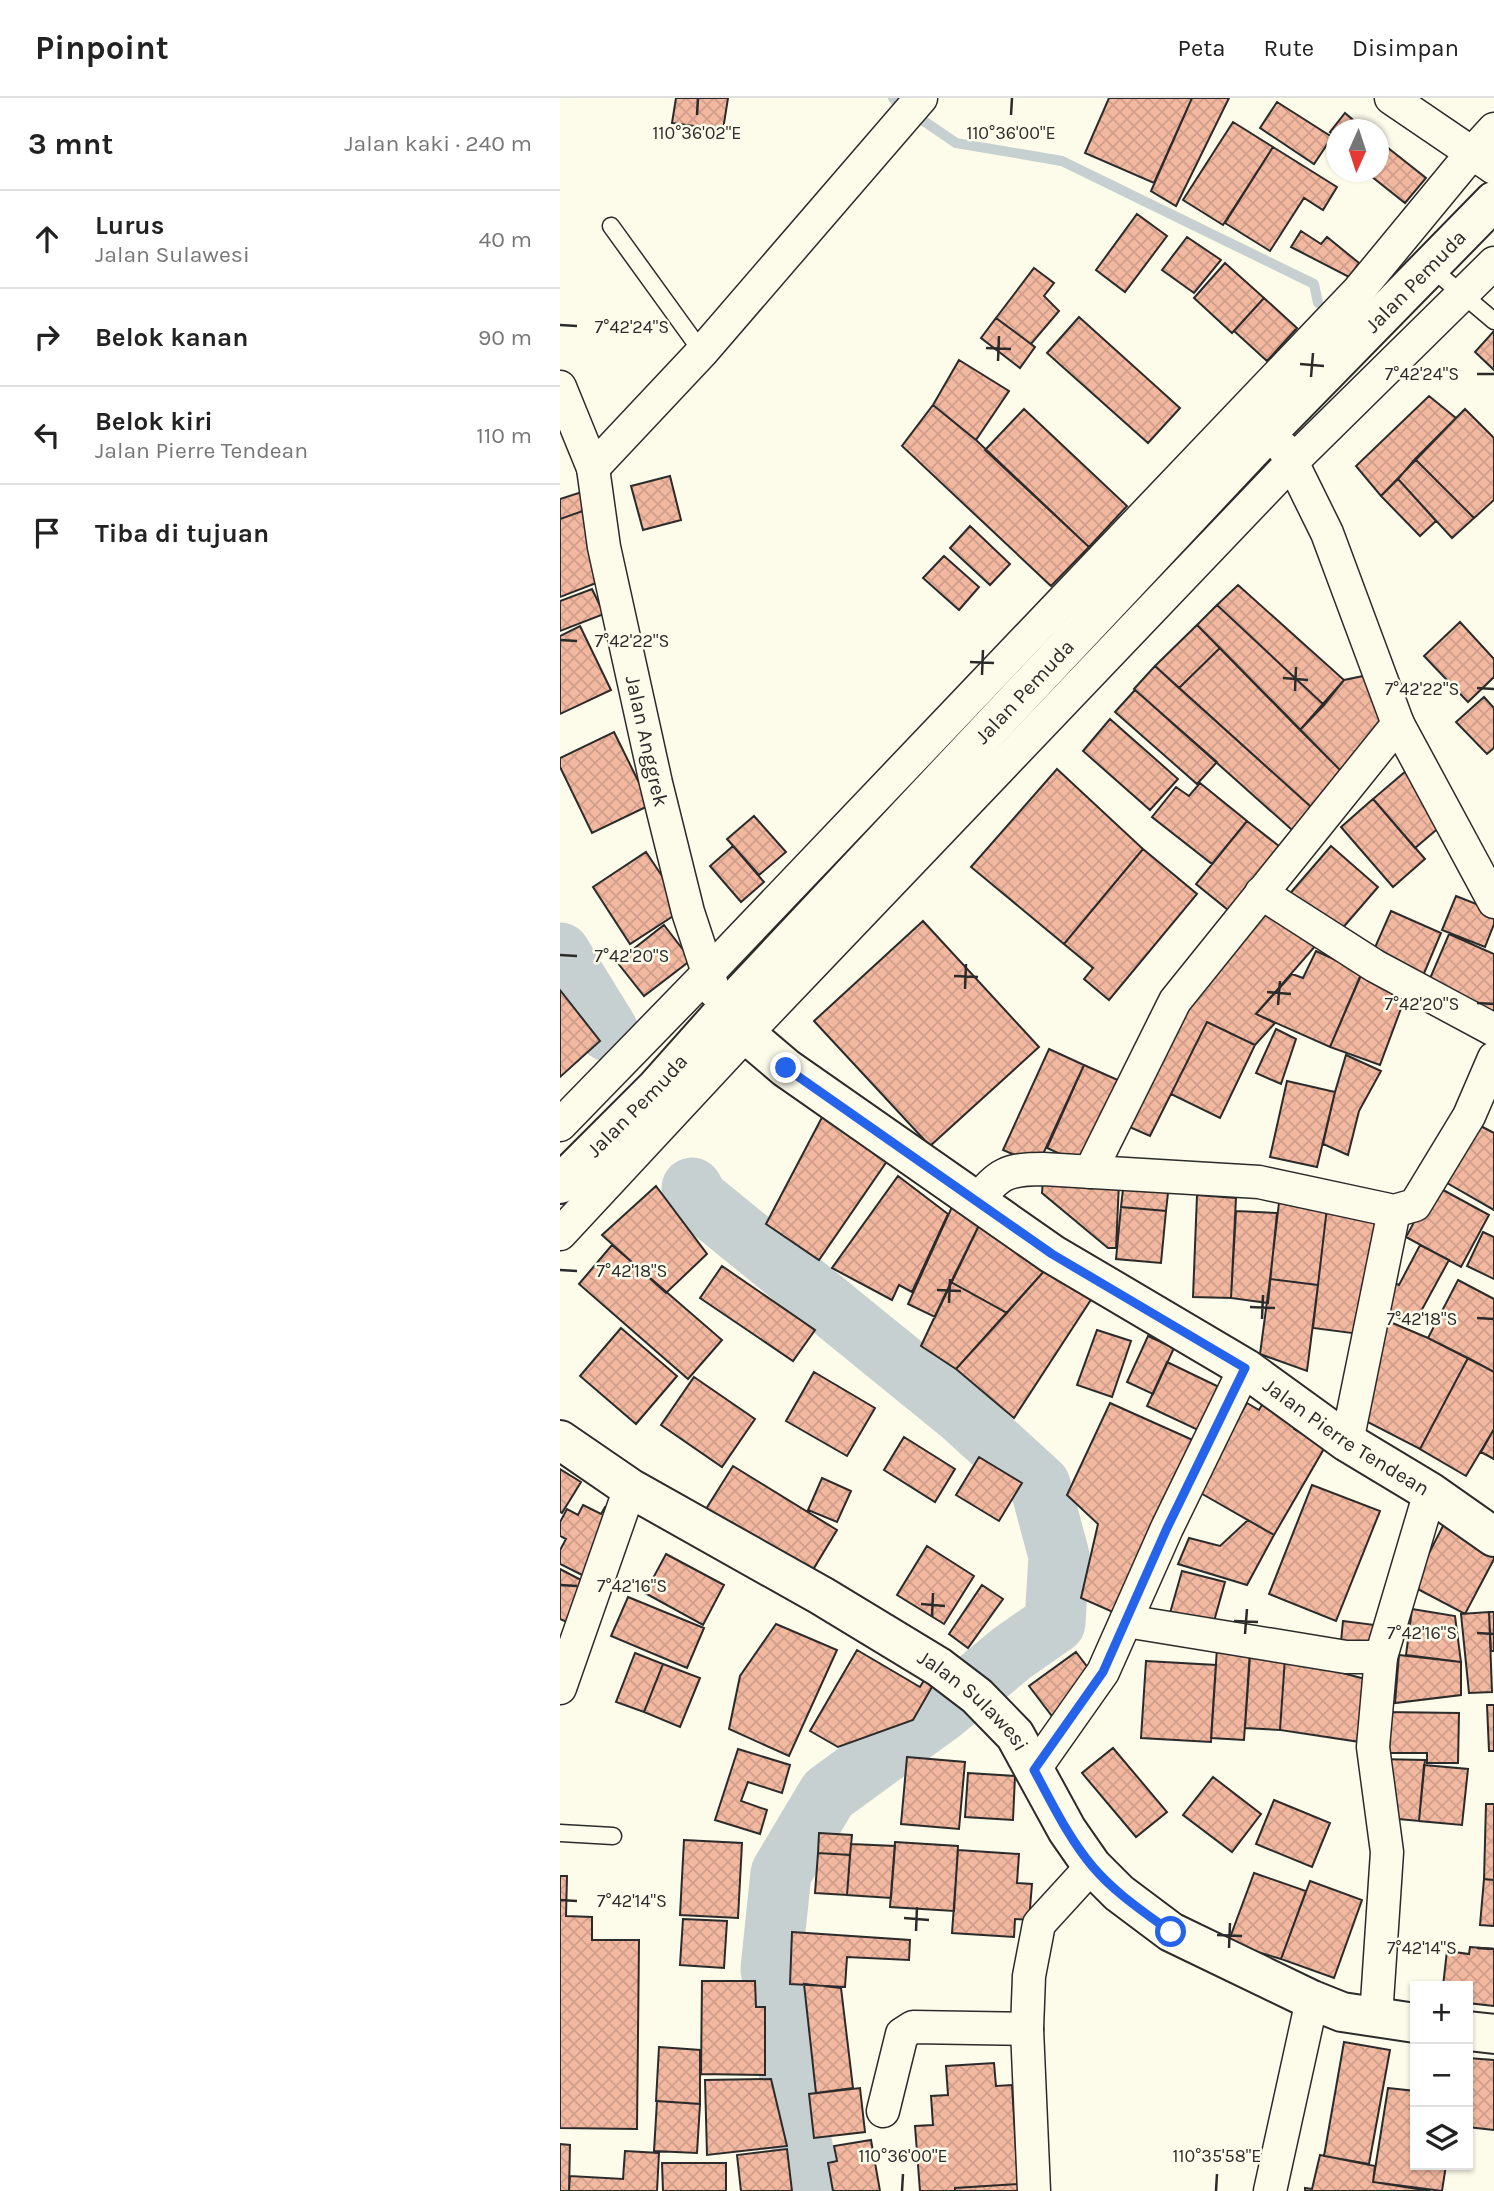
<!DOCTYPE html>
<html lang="id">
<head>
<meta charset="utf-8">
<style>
	:root { --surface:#fff; --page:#f2f2f2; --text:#222; --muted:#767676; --line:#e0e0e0 }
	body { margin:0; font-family:Karla,sans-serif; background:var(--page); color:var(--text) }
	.controls { position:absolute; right:21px; bottom:21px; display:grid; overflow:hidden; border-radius:0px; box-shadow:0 2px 5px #0004 }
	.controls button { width:63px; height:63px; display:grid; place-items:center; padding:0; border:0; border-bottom:2px solid var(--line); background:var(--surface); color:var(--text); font:35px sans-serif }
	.compass { position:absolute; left:766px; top:21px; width:63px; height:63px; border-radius:50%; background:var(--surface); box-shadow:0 2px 5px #0004; rotate:183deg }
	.stop { position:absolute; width:21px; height:21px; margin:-16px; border:5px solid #2563eb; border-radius:50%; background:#fff }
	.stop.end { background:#2563eb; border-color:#fff; box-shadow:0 2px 7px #0008 }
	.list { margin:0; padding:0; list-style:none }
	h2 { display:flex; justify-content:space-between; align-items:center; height:91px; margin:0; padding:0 28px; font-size:30px }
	h2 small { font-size:23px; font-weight:400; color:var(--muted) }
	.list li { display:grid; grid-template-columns:46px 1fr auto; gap:21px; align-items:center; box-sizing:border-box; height:98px; padding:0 28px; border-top:2px solid var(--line) }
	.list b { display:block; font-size:26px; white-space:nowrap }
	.list p { margin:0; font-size:23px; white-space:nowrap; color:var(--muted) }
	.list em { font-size:23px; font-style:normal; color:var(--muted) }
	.icon { flex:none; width:38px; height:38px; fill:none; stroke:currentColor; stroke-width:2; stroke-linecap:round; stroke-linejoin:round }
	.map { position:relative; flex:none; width:934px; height:2093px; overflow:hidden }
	header { display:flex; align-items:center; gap:42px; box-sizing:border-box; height:98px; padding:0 35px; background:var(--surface); border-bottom:2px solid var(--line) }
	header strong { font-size:33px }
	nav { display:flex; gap:38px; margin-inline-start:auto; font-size:24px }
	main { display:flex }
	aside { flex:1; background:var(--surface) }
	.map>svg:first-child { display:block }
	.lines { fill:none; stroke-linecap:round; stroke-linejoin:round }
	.stream { stroke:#c7d0d0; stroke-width:10 }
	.river { stroke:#c7d0d0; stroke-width:61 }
	.building { fill:url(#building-cross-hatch); stroke:#2b2b2b; stroke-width:2 }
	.service-casing { stroke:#2b2b2b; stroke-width:19 }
	.minor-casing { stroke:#2b2b2b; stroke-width:35 }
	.tertiary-casing { stroke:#2b2b2b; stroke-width:42 }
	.secondary-casing { stroke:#2b2b2b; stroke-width:42 }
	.service { stroke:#fdfbea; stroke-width:16 }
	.minor { stroke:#fdfbea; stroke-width:32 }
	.tertiary { stroke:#fdfbea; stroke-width:38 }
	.secondary { stroke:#fdfbea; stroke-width:38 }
	.route { stroke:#2563eb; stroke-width:9 }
	.ticks { fill:none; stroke:#2b2b2b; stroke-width:2.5 }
	.labels { text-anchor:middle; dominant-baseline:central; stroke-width:5; stroke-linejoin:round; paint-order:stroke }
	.street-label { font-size:21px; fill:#2b2b2b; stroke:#fdfbea }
	.ticks-label { font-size:18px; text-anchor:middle; fill:#2b2b2b; stroke:#fdfbea; stroke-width:5; stroke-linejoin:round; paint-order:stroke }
</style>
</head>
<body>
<header>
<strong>Pinpoint</strong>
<nav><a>Peta</a><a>Rute</a><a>Disimpan</a></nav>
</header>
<main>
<aside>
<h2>3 mnt<small>Jalan kaki · 240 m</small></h2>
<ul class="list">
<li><svg class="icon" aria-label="ahead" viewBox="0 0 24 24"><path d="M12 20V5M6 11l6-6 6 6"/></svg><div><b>Lurus</b><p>Jalan Sulawesi</p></div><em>40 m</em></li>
<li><svg class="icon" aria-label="right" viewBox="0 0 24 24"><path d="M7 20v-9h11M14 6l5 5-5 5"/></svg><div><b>Belok kanan</b></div><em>90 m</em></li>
<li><svg class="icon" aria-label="left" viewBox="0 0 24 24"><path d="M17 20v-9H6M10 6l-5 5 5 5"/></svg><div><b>Belok kiri</b><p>Jalan Pierre Tendean</p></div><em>110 m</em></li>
<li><svg class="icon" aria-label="arrive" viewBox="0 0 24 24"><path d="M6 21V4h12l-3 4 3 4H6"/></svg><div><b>Tiba di tujuan</b></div></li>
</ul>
</aside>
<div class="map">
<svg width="934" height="2093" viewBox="0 0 934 2093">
	<defs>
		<pattern id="building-cross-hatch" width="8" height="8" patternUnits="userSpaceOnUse" patternTransform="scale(1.75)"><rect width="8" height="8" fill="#f2b8a0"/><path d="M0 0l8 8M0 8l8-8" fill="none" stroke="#d09e8a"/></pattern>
	</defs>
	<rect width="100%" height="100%" fill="#fdfbea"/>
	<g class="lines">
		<!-- stream -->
		<path class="stream" d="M333,0L336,4L396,45L502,63L754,186L758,205"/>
		<!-- river -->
		<path class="river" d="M0,855L48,933
			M132,1090L138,1101L401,1315L480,1387L499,1458L495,1525L452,1555L382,1613L268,1696L221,1775L211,1871L250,2093"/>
	</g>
	<!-- building -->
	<path class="building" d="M116,0H168L163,32L112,25Z
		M549,0H632L594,85L525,55Z
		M632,0H669L616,108L591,93Z
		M717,4L772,39L754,66L700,30Z
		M785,15L805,32H776V39L770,34Z
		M673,24L713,49L663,127L623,102Z
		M818,42L866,80L845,105L811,78L814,74H818Z
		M713,49L777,89L763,112L744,100L710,153L665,125Z
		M577,116L607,138L565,194L536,172Z
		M741,133L761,146L767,139L799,165L789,179L731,149Z
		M627,139L661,162L634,195L602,172Z
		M665,165L704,200L672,235L634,200Z
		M474,170L494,185L484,198L499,213L471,246L436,220Z
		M704,200L737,230L707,263L674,233Z
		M519,219L620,310L588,345L487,255Z
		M436,220L475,249L460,270L421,240Z
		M934,233V272L915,254Z
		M399,262L449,293L416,342L373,307Z
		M869,298L896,320L821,398L796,368Z
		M373,307L416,342L529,449L491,488L342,348Z
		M464,311L567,408L529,449L425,352Z
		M905,311L934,340V402L914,420L855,361Z
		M855,361L914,420L892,440L838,381Z
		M110,378L121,422L83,432L71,388Z
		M838,381L876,423L860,438L821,398Z
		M31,391L37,408L0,421V401Z
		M34,409L49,480L0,499V421Z
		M410,428L450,466L430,487L390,450Z
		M384,458L419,489L399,512L363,480Z
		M678,487L784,582L764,607L657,507Z
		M32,491L44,516L0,533V503Z
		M657,507L764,607L740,632L637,527Z
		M900,524L934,561V579L908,604L864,558Z
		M637,527L660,550L619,590L595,568Z
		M20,528L51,592L0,616V538Z
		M660,550L787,679L761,718L619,590Z
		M595,568L760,717L740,739L574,591Z
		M818,575L836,625L787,679L740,632L784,582Z
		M575,592L657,664L637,686L555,614Z
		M924,599L934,610V650L927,656L896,624Z
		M550,621L618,681L590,712L523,653Z
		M54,634L90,707L32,735L0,669V660Z
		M497,671L583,751L504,846L411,769Z
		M846,673L888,722L855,750L813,701Z
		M640,685L687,723L652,766L592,719L616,689L629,698Z
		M813,701L865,761L833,789L781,729Z
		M194,718L226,754L199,777L167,741Z
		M687,723L729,756L678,820L636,786Z
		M173,748L204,784L181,804L150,768Z
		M771,748L818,789L774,840L727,799Z
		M583,751L637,796L549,902L524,881L533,870L504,846Z
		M86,754L124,811L70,846L33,789Z
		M896,798L934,813V826L925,849L882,832Z
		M831,813L881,835L860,885L809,863Z
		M707,814L757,846L696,916L715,925L695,947L647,924L590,1038L565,1027L619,910Z
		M363,823L479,949L370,1048L254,923Z
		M104,827L131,862L84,898L57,864Z
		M889,836L934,856V930L865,892Z
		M756,853L802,874L770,949L696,916L732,876L743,880Z
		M805,868L849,889L820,967L770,949Z
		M0,892L40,943L0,979Z
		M647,924L695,947L660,1020L611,996Z
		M716,931L736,941L721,986L696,975Z
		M489,951L524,967L478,1067L443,1052Z
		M786,957L821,973L799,1013L788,1057L763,1046L775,994Z
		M524,967L560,983L522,1066L487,1050Z
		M727,983L775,994L757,1069L710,1059Z
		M268,1008L334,1053L259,1162L206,1126Z
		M913,1024L934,1035V1112L880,1081Z
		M338,1078L388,1116L352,1194L339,1187L332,1202L272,1170Z
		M483,1081L559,1085L556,1150H548L482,1095Z
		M564,1082L609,1086L606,1113L561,1109Z
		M874,1087L929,1117L901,1169L846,1139Z
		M96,1088L147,1156L106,1195L42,1137Z
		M720,1096L768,1101L758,1187L710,1181Z
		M637,1097L676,1100L671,1200L633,1199Z
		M396,1100L426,1113L375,1219L348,1206Z
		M768,1101L832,1115L807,1237L753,1230Z
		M561,1109L606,1113L601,1165L556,1161Z
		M426,1113L494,1162L447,1215L391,1184Z
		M676,1113L717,1115L708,1205L671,1200Z
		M923,1134L934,1139V1181L907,1168Z
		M52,1147L162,1242L128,1281L19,1186Z
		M860,1147L889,1162L853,1228L817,1208L830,1183L839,1187Z
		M494,1162L536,1194L454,1320L396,1271Z
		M162,1168L255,1232L233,1263L140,1200Z
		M710,1181L758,1187L747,1273L700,1256Z
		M898,1182L934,1201V1274L868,1240Z
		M391,1184L447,1215L396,1271L361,1248Z
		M816,1218L868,1240L908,1260L860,1351L794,1317Z
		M61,1230L117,1278L76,1326L20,1278Z
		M537,1232L571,1243L552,1299L517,1287Z
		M588,1238L614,1250L593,1296L567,1284Z
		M908,1260L934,1274V1331L906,1378L860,1351Z
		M607,1264L659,1289L638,1332L587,1308Z
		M254,1274L315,1310L287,1358L226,1323Z
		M134,1279L195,1321L162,1369L101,1327Z
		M709,1295L744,1314L734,1331L765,1349L714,1437L637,1393L687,1305L699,1312Z
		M550,1305L644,1347L564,1519L521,1500L538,1426L507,1397Z
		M934,1331V1361L921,1354Z
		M344,1339L395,1371L375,1404L324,1372Z
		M419,1359L462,1385L439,1423L396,1397Z
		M173,1368L277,1432L251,1475L146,1411Z
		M0,1371L21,1384L2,1415L0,1414Z
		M262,1380L291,1393L277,1424L248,1412Z
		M752,1387L820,1413L776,1523L709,1496Z
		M23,1407L41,1416L45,1409L58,1416L34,1483L0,1466V1452L6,1441L0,1438V1424L7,1411L18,1417Z
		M688,1422L714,1437L687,1487L618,1466L629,1440L660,1448Z
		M884,1426L934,1452V1461L905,1516L852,1488Z
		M367,1448L414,1478L384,1526L337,1497Z
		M106,1456L164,1487L143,1527L85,1495Z
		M0,1471L23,1483L13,1504L25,1510L17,1529L0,1521Z
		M622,1473L665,1484L651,1534L608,1522Z
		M422,1487L443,1501L408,1550L389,1536Z
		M68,1499L144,1530L127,1570L51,1538Z
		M852,1511L895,1518L901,1564L846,1557Z
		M929,1514L932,1594L909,1595L901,1516Z
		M929,1514H934V1553H931Z
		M783,1523L815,1527L811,1558L780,1554Z
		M216,1526L277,1552L229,1658L169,1631L180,1578Z
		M657,1550L690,1552L684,1642L651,1640Z
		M297,1552L360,1589L367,1577L376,1582L353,1622L278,1649L250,1633Z
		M516,1554L535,1579L501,1630L469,1588Z
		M75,1555L103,1566L84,1614L56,1604Z
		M839,1557L901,1564V1597L835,1605Z
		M690,1558L725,1560L720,1632L685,1630Z
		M725,1560L809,1582L800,1644L720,1632Z
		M586,1563L656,1567L651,1644L581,1640Z
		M103,1566L140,1580L120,1629L84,1614Z
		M927,1607H934V1653H929Z
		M824,1614L899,1615L898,1665H867V1655H824Z
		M553,1650L607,1714L576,1739L522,1675Z
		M178,1651L230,1667L222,1695L188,1684L181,1703L207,1712L200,1736L155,1722Z
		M347,1659L405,1664L399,1731L341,1726Z
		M817,1661L865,1662L859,1723L828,1720Z
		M864,1667L908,1671L902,1727L859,1723Z
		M408,1675L455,1678L453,1722L405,1719Z
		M653,1679L701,1716L672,1754L623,1717Z
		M714,1702L770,1725L752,1769L696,1746Z
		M926,1706H934V1782L924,1781Z
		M259,1735L292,1737L290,1757L258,1755Z
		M124,1742L182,1745L178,1820L120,1817Z
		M335,1744L398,1748L394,1813L330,1809Z
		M291,1746L335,1748L331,1800L287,1797Z
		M398,1752L459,1756L457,1785L472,1786L469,1822L455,1821L454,1839L392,1835Z
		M258,1755L290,1757L287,1797L255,1795Z
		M694,1775L746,1793L721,1861L668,1845Z
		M0,1778H7L6,1818L32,1819V1842H79L77,2031L0,2030Z
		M924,1781L934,1782V1828L920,1827Z
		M750,1783L802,1802L774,1880L721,1861Z
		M123,1821L167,1823L164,1870L120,1867Z
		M232,1834L350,1842L349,1862L287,1859L285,1889L230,1886Z
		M910,1849L934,1851V1908L908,1905V1888H883L887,1853L909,1856Z
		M142,1883H195L196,1909H205V1977L141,1976Z
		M244,1886L281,1890L293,1990L256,1995Z
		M784,1944L830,1952L809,2066L764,2058Z
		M99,1949L140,1952V2006L96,2003Z
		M908,1960L934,1962V2032L908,2029Z
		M434,1965L436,1988L452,1987L458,2086L395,2090V2093H360L355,2028L373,2027L371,1998L388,1997L386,1968Z
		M211,1981L227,2048L147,2057L145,1982Z
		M300,1990L305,2034L254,2040L249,1996Z
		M828,1990L855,1993V2067H886L882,2093L813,2084Z
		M97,2003L140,2006L137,2055L94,2053Z
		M311,2042L320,2093H273L268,2065L277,2063L274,2048Z
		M0,2046L10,2047L9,2093H0Z
		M227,2051L232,2093H181L177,2057Z
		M65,2053L99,2055L97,2093H9L10,2078L63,2081Z
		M760,2057L815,2068L813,2084L870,2093H745V2090L752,2091Z
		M102,2065H166V2093H103Z
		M458,2086L459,2093H395V2090Z"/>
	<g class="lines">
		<defs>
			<path id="service" d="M51,128L142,254
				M870,169L934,223
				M0,1735L53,1738"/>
			<g id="minor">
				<path d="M831,0L934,70"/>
				<path id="s1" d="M0,289L33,370L44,449L96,685L128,814L154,893"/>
				<path d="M723,350L732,364L767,435L838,626L934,804"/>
				<path d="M33,370L142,254L361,0"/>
				<path d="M701,795L815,868L934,932"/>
				<path d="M0,1027L147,876L799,192L912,55L934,31"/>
				<path d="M530,1074L615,903L838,626"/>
				<path d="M417,1104C438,1075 448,1071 483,1071L699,1084L834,1113L855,1107L909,1018L934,960"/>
				<path d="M0,1136L186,936L732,364L934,165"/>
				<path d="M787,1344L834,1113"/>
				<path d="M566,1523L786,1559H821L870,1394"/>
				<path d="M0,1590L70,1390"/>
				<path d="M474,1672L543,1574L607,1430L685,1270"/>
				<path d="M816,1919L827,1754L813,1649L821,1559"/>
				<path d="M467,1931L474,2093"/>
				<path d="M323,2013L342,1936L353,1929L467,1931L469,1878L479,1826L532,1768"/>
				<path d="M710,2093L752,1902"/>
			</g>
			<g id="tertiary">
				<path id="s2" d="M186,936L226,970L492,1156L685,1270L787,1344L870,1394L934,1439"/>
				<path id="s3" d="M0,1342L70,1390L262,1498L379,1569L417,1598L455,1637L507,1732L532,1768L559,1795L611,1834L752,1902L782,1914L855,1925"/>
				<path d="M908,1933L934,1936"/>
			</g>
			<g id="secondary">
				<path id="s4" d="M0,1086L97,989L162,916L711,331L934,103"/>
			</g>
		</defs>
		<!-- service casing -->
		<use href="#service" class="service-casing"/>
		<!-- minor casing -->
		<use href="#minor" class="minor-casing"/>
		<!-- tertiary casing -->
		<use href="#tertiary" class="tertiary-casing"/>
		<!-- secondary casing -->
		<use href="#secondary" class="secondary-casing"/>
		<!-- service -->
		<use href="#service" class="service"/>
		<!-- minor -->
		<use href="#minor" class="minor"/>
		<!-- tertiary -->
		<use href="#tertiary" class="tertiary"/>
		<!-- secondary -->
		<use href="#secondary" class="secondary"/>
	</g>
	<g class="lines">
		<!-- route -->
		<path class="route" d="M226,970L492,1156L685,1270L607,1430L543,1574L474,1672C492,1705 509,1741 533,1769C555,1795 584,1814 611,1834"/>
	</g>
	<!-- ticks -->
	<path class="ticks" d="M137,17L138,0M451,17L452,0M0,227L17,228M426,250L451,251M438,263L439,238M740,266L764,268M917,276H934M751,279L753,255M0,542L17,543M410,564L434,565M422,577L423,552M723,580L748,582M917,590L934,591M735,593L736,569M0,857L17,858M394,878L418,879M405,891L406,866M707,894L731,896M917,905L934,906M718,907L720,883M0,1172L17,1173M377,1192L401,1193M389,1205L390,1181M690,1209L715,1210M917,1220L934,1221M702,1221L703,1197M0,1487L17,1488M361,1506L385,1508M372,1519L373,1495M674,1523L698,1524M917,1535L934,1536M685,1536L687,1511M0,1802L17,1803M344,1820L369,1822M356,1833L357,1809M657,1837L682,1838M669,1850L670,1825M917,1850L934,1851M342,2093L343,2076M656,2093L657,2076"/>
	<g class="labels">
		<!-- street labels -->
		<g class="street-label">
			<text stroke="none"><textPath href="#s4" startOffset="1244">Jalan Pemuda</textPath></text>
			<text stroke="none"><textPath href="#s4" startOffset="677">Jalan Pemuda</textPath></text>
			<text stroke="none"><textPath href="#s1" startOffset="366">Jalan Anggrek</textPath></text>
			<text stroke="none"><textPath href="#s4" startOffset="110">Jalan Pemuda</textPath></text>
			<text stroke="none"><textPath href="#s2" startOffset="724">Jalan Pierre Tendean</textPath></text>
			<text stroke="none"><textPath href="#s3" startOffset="490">Jalan Sulawesi</textPath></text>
		</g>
	</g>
	<g class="ticks-label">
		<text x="137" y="41">110°36'02"E</text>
		<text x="451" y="41">110°36'00"E</text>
		<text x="72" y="235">7°42'24"S</text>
		<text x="862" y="282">7°42'24"S</text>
		<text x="72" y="549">7°42'22"S</text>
		<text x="862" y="597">7°42'22"S</text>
		<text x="72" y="864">7°42'20"S</text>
		<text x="862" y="912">7°42'20"S</text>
		<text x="72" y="1179">7°42'18"S</text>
		<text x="862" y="1227">7°42'18"S</text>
		<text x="72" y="1494">7°42'16"S</text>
		<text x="862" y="1541">7°42'16"S</text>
		<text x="72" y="1809">7°42'14"S</text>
		<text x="862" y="1856">7°42'14"S</text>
		<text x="343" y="2064">110°36'00"E</text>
		<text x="657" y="2064">110°35'58"E</text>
	</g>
</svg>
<div class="controls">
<button>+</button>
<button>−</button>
<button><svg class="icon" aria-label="layers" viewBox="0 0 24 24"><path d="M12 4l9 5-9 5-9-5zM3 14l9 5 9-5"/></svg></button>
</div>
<svg class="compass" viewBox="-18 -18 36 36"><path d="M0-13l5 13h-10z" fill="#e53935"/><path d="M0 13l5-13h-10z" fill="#767676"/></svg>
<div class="stop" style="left:611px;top:1834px"></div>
<div class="stop end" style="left:226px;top:970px"></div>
</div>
</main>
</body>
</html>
